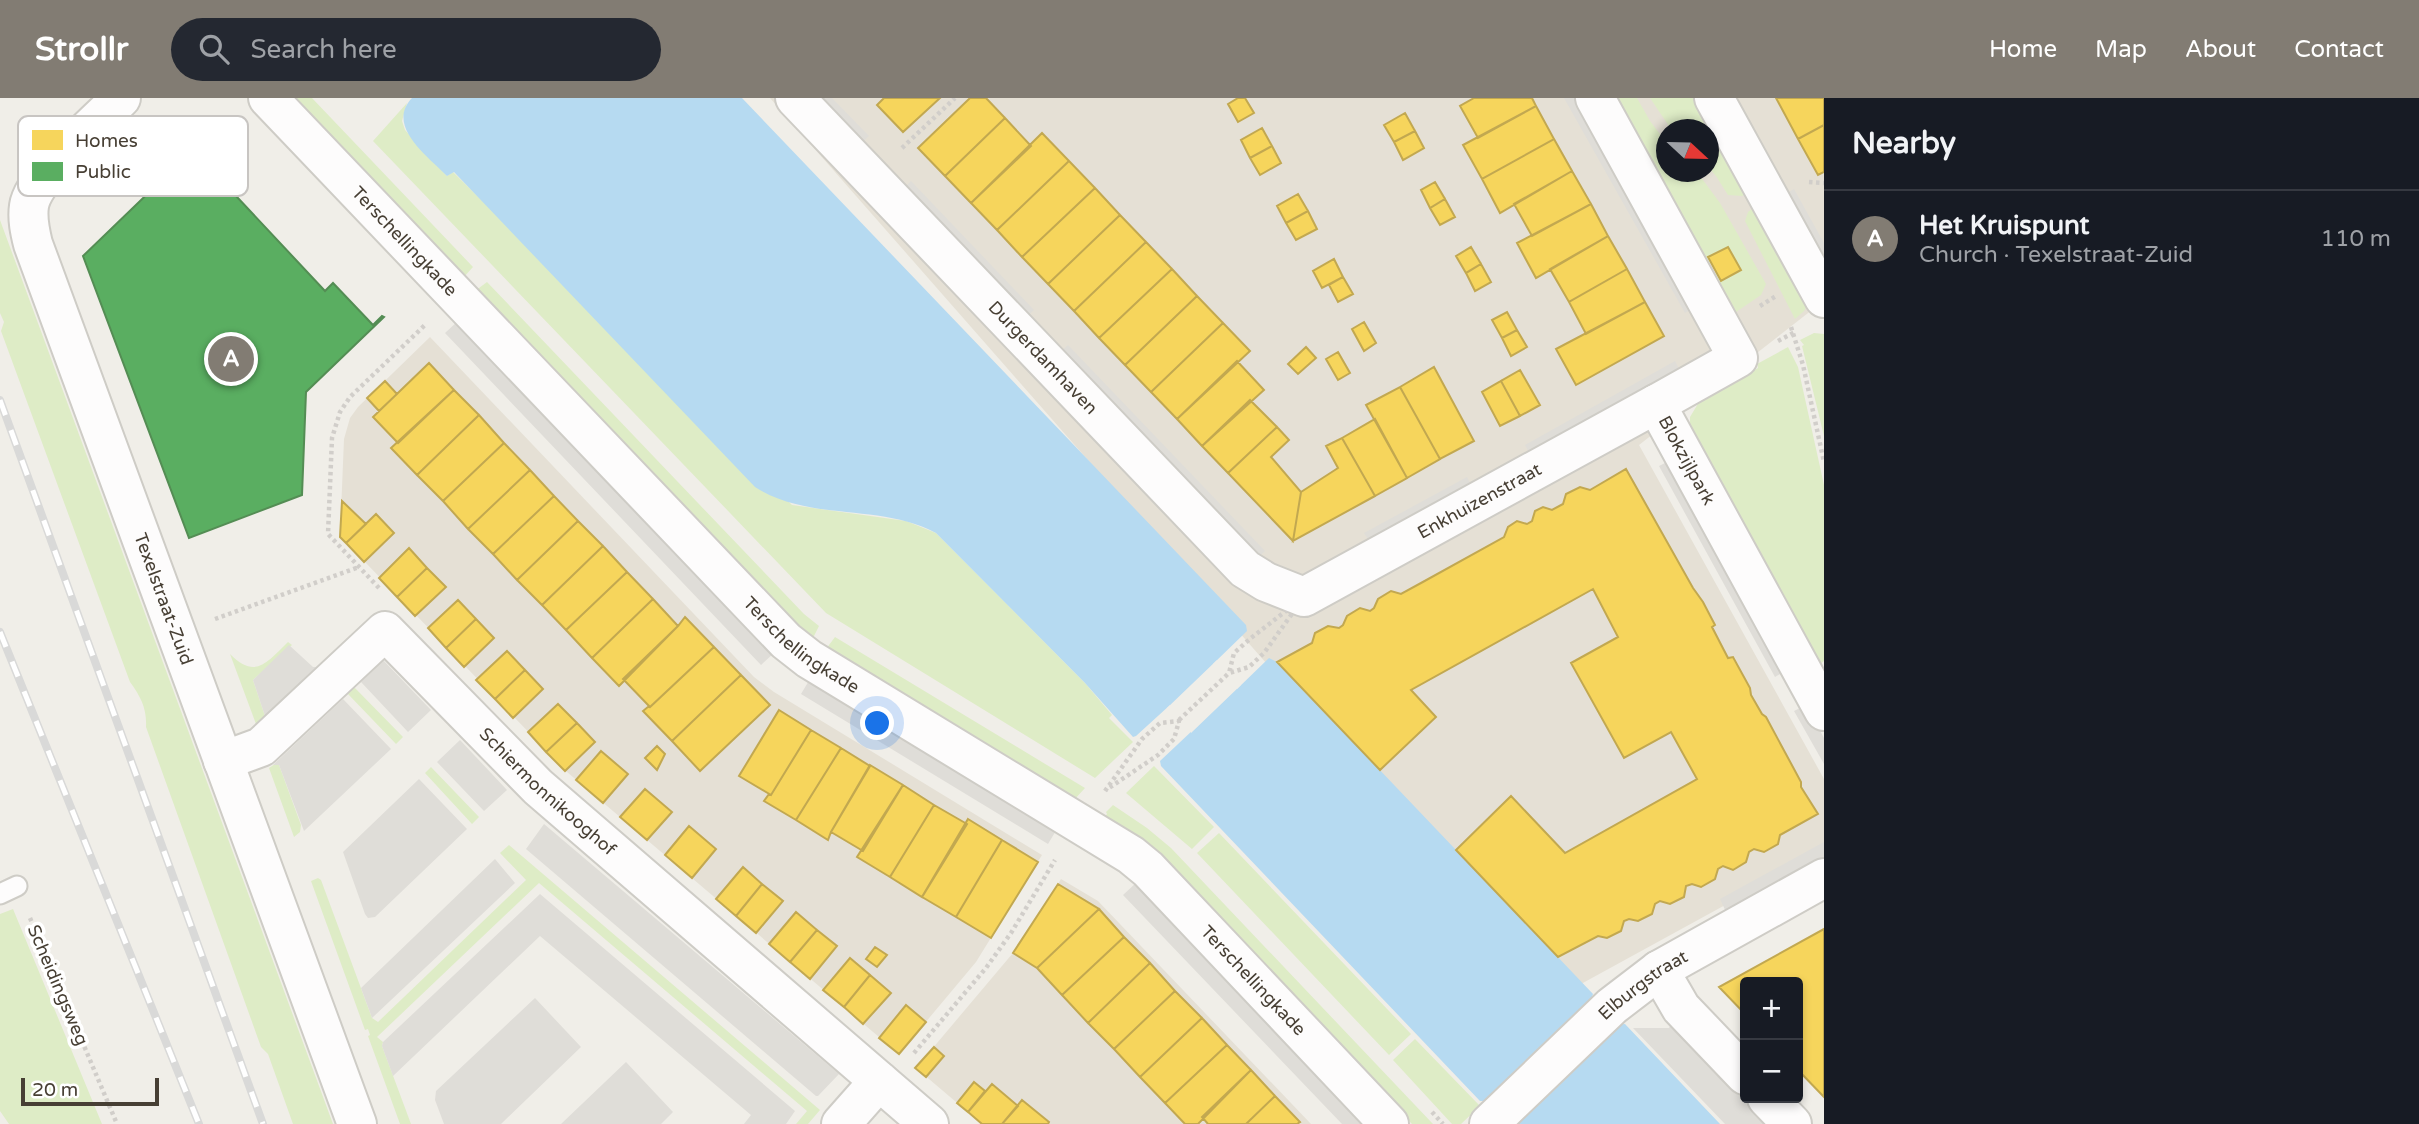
<!DOCTYPE html>
<html lang="en">
<head>
<meta charset="utf-8">
<style>
	:root { --surface:#171b24; --page:#242831; --text:#f1f3f6; --muted:#9ea1a6; --line:#363941; --accent:#827c73 }
	body { margin:0; font-family:"Varela Round",sans-serif; background:var(--page); color:var(--text) }
	.controls { position:absolute; right:21px; bottom:21px; display:grid; overflow:hidden; border-radius:7px; box-shadow:0 4px 10px #0003 }
	.controls button { width:63px; height:63px; display:grid; place-items:center; padding:0; border:0; border-bottom:2px solid var(--line); background:var(--surface); color:var(--text); font:35px sans-serif }
	.compass { position:absolute; left:1656px; top:21px; width:63px; height:63px; border-radius:50%; background:var(--surface); box-shadow:0 4px 10px #0003; rotate:112deg }
	.scale { position:absolute; left:21px; bottom:18px; width:138px; box-sizing:border-box; padding-left:7px; border:4px solid #473f34; border-top:0; font-size:19px; line-height:24px; white-space:nowrap; color:#473f34; -webkit-text-stroke:5px #fff; paint-order:stroke }
	.you { position:absolute; left:878px; top:626px; width:24px; height:24px; margin:-18px; border:5px solid #fff; border-radius:50%; background:#1a73e8; box-shadow:0 0 0 10px #1a73e833 }
	.badge { display:grid; place-items:center; width:46px; height:46px; border-radius:50%; background:var(--accent); color:#fff; font-size:23px; font-weight:700 }
	.pin { position:absolute; translate:-50% -50%; border:4px solid #fff; box-shadow:0 2px 7px #0006 }
	.list { margin:0; padding:0; list-style:none }
	h2 { display:flex; justify-content:space-between; align-items:center; height:91px; margin:0; padding:0 28px; font-size:30px }
	h2 small { font-size:23px; font-weight:400; color:var(--muted) }
	.list li { display:grid; grid-template-columns:46px 1fr auto; gap:21px; align-items:center; box-sizing:border-box; height:98px; padding:0 28px; border-top:2px solid var(--line) }
	.list b { display:block; font-size:26px; white-space:nowrap }
	.list p { margin:0; font-size:23px; white-space:nowrap; color:var(--muted) }
	.list em { font-size:23px; font-style:normal; color:var(--muted) }
	.icon { flex:none; width:38px; height:38px; fill:none; stroke:currentColor; stroke-width:2; stroke-linecap:round; stroke-linejoin:round }
	.map { position:relative; flex:none; width:1824px; height:1026px; overflow:hidden }
	header { display:flex; align-items:center; gap:42px; box-sizing:border-box; height:98px; padding:0 35px; background:var(--accent); color:#fff }
	header strong { font-size:33px }
	nav { display:flex; gap:38px; margin-inline-start:auto; font-size:24px }
	.search { width:490px; height:63px; background:var(--page); display:flex; align-items:center; gap:18px; box-sizing:border-box; padding:0 24px; border-radius:38px; color:var(--muted); font-size:26px }
	main { display:flex }
	aside { flex:1; background:var(--surface) }
	.map>svg:first-child { display:block }
	.residential { fill:#e5e0d5; fill-rule:evenodd }
	.green { fill:#deecc6 }
	.parking { fill:#dfddd8 }
	.water { fill:#b6daf1 }
	.pier { fill:#f0eee8 }
	.homes { fill:#f6d55c; stroke:#c2a850; stroke-width:2 }
	.public { fill:#5aae61; stroke:#548d54; stroke-width:2 }
	.lines { fill:none; stroke-linecap:round; stroke-linejoin:round }
	.service-casing { stroke:#ceccc6; stroke-width:23 }
	.minor-casing { stroke:#ceccc6; stroke-width:42 }
	.path { stroke:#d1ceca; stroke-width:4.5; stroke-dasharray:3.5 3.5; stroke-linecap:butt }
	.service { stroke:#fdfcfc; stroke-width:19 }
	.minor { stroke:#fdfcfc; stroke-width:38 }
	.rail-casing { stroke:#d9d9d8; stroke-width:8 }
	.rail { stroke:#fff; stroke-width:5; stroke-dasharray:16; stroke-linecap:butt }
	.labels { text-anchor:middle; dominant-baseline:central; stroke-width:7; stroke-linejoin:round; paint-order:stroke }
	.street-label { font-size:18px; fill:#473f34; stroke:#fff }
	.key { fill:#fff; stroke:#c8c5c2; stroke-width:2 }
	.key-label { font-size:19px; fill:#473f34 }
</style>
</head>
<body>
<header>
<strong>Strollr</strong>
<div class="search"><svg class="icon" aria-label="search" viewBox="0 0 24 24"><circle cx="10" cy="10" r="6"/><path d="M15 15l6 6"/></svg>Search here</div>
<nav><a>Home</a><a>Map</a><a>About</a><a>Contact</a></nav>
</header>
<main>
<div class="map">
<svg width="1824" height="1026" viewBox="0 0 1824 1026">
	<rect width="100%" height="100%" fill="#f0eee8"/>
	<!-- residential -->
	<path class="residential" d="M770,0H1824V218L1817,208L1639,347L1824,681V753L1581,886L1289,591ZM1666,32H1708V74H1666Z
		M430,239L754,579L774,594L1042,757L976,864L899,956L567,674L340,438L344,341L350,320L358,309Z
		M1061,781L1098,803L1311,1026H982L916,970L1023,843Z"/>
	<!-- green -->
	<path class="green" d="M291,0H312L473,169L463,180Z
		M1614,0H1637L1650,23L1666,44V74H1697L1720,105L1766,186L1761,197L1736,214L1715,175L1740,172L1728,149L1709,159L1711,165L1707,168Z
		M1650,0H1695L1747,95L1742,98L1728,97L1716,78L1709,70L1708,32L1671,31Z
		M407,5L402,23L405,32L447,78L453,74L792,407L906,423L936,435L1085,585L1112,617L1109,620L1133,644L1095,680L826,515L373,43Z
		M1753,110L1807,208L1804,213L1795,221L1745,123L1748,114Z
		M0,122L333,1026H293L268,956L261,949L146,629C147,611 141,599 130,584L1,233L4,224L0,215Z
		M487,184L804,516L819,528L812,542L475,193Z
		M1814,235L1824,236V338L1802,248L1804,247L1800,242Z
		M1788,249L1798,269L1824,387V563L1820,566L1690,331V319L1699,304L1758,270L1757,266Z
		M835,539L1085,690L1074,702L826,551Z
		M288,544L292,547L253,582L265,618L256,626L230,556C256,582 267,564 288,544Z
		M354,589L403,639L396,646L348,596Z
		M275,666L279,667L301,727L300,734L294,739L269,670Z
		M1154,668L1214,729L1192,751L1126,695Z
		M431,669L479,719L472,726L425,675Z
		M1113,707L1147,730L1171,750L1433,1026H1412L1158,759L1104,720L1107,716L1106,714Z
		M1219,735L1411,936L1389,957L1197,755Z
		M509,747L820,1012L808,1026H796L807,1013L539,785L377,939L383,944L382,948L411,1026H400L368,938L370,937L368,931L365,932L311,783L318,780L321,782L372,920L378,924L526,782L500,755Z
		M13,811L102,1026H9L0,1013V816Z
		M1415,941L1480,1008L1461,1026H1452L1393,962Z"/>
	<!-- parking -->
	<path class="parking" d="M813,0H832L869,38L858,48Z
		M1564,0H1580L1695,209L1685,215Z
		M911,83L1034,212L1024,221L901,93Z
		M1794,91L1824,145V173L1782,98Z
		M458,223L774,555L761,567L445,235Z
		M1068,247L1265,453L1255,462L1058,256Z
		M1675,263L1681,275L1531,358L1525,347Z
		M1671,362L1787,572L1775,579L1659,368Z
		M1467,379L1473,391L1372,447L1364,435Z
		M289,547L313,569H316L265,618L253,582Z
		M383,562L431,612L408,634L361,584Z
		M810,581L1057,731L1048,746L801,596Z
		M343,601L391,651L304,733L279,667H273Z
		M1806,607L1824,640V666L1794,613Z
		M460,642L507,692L484,713L437,664Z
		M419,681L467,731L375,819L368,820L365,816L343,754Z
		M544,726L839,976L818,998H816L526,751Z
		M1824,744V760L1726,814L1720,801Z
		M495,761L515,785L372,920L361,890Z
		M1137,784L1366,1026H1342L1123,797Z
		M540,796L795,1013L786,1026H744L751,1017L540,838L393,978L382,948L383,944Z
		M535,900L581,949L501,1026H444L435,1002L436,993Z
		M1673,923L1745,1000L1771,1026H1725L1633,930H1669Z
		M626,964L673,1014L661,1026H561Z"/>
	<!-- water -->
	<path class="water" d="M412,0H742L1246,527L1247,533L1213,566L1237,591L1269,560L1277,564L1593,896L1592,899L1561,930L1625,926L1720,1026H1515L1518,971L1484,1003H1480L1161,668L1160,663L1194,631L1170,607L1136,638L1133,639L1085,585L936,435C881,405 810,424 755,389L454,74L447,78C429,59 385,28 412,0Z"/>
	<!-- pier -->
	<path class="pier" d="M1217,562L1219,564L1218,566L1236,586L1238,584L1241,587L1191,635L1190,631L1167,610Z"/>
	<!-- homes -->
	<path class="homes" d="M884,0H940L903,34L877,7Z
		M970,0H986L1005,20L945,78L918,50Z
		M1238,0H1245L1254,15L1238,24L1228,6Z
		M1474,0H1532L1536,8L1478,40L1460,8Z
		M1776,0H1824V27L1798,41Z
		M1536,8L1554,41L1482,81L1463,47Z
		M1405,15L1415,33L1394,44L1384,27Z
		M1005,20L1031,48L971,105L945,78Z
		M1824,27V74L1818,77L1798,41Z
		M1262,30L1272,48L1250,60L1241,42Z
		M1415,33L1424,50L1403,62L1394,44Z
		M1042,35L1069,63L997,132L971,105Z
		M1554,41L1572,73L1500,115L1482,81Z
		M1272,48L1281,65L1260,77L1250,60Z
		M1069,63L1095,90L1022,159L997,132Z
		M1572,73L1591,106L1532,138L1514,106Z
		M1435,84L1445,101L1430,110L1421,92Z
		M1095,90L1120,117L1048,186L1022,159Z
		M1298,96L1308,113L1286,125L1277,108Z
		M1445,101L1455,119L1440,127L1430,110Z
		M1591,106L1608,138L1536,180L1517,145Z
		M1308,113L1317,131L1296,142L1286,125Z
		M1120,117L1146,144L1074,213L1048,186Z
		M1608,138L1627,171L1569,204L1550,171Z
		M1146,144L1172,171L1099,240L1074,213Z
		M1471,149L1481,166L1466,175L1456,158Z
		M1728,149L1741,172L1721,183L1708,159Z
		M1334,161L1343,179L1322,190L1313,173Z
		M1481,166L1491,184L1475,193L1466,175Z
		M1172,171L1197,198L1125,267L1099,240Z
		M1627,171L1645,204L1586,236L1569,204Z
		M1343,179L1353,196L1338,204L1329,187Z
		M1197,198L1223,225L1151,294L1125,267Z
		M1645,204L1664,238L1576,287L1556,251Z
		M1507,214L1517,232L1502,240L1492,222Z
		M1364,224L1376,245L1364,253L1352,231Z
		M1223,225L1250,253L1177,321L1151,294Z
		M1517,232L1527,249L1511,258L1502,240Z
		M1306,249L1316,260L1298,276L1288,266Z
		M1338,254L1350,275L1338,282L1326,261Z
		M1237,263L1264,292L1202,348L1177,321Z
		M429,265L454,292L398,345L373,319Z
		M1434,269L1474,343L1440,361L1400,289Z
		M1520,272L1540,307L1520,318L1501,283Z
		M385,283L397,296L379,313L367,300Z
		M1501,283L1520,318L1500,328L1482,294Z
		M1400,289L1440,361L1407,380L1366,307Z
		M454,292L479,317L417,377L391,350Z
		M1250,302L1277,329L1228,375L1202,348Z
		M479,317L504,345L443,403L417,377Z
		M1375,321L1407,380L1375,398L1342,340Z
		M1277,329L1289,342L1271,359L1301,394L1293,443L1228,375Z
		M1342,340L1375,398L1293,443L1301,394L1338,370L1326,348Z
		M504,345L530,372L468,431L443,403Z
		M1626,371L1693,490L1703,504L1715,527L1712,529L1728,560L1733,559L1750,590L1751,597L1762,616L1766,619L1801,684V689L1818,716L1780,737L1778,746L1764,754L1754,751L1749,754L1746,764L1733,772L1723,768L1718,771L1715,781L1701,789L1692,786L1686,788L1684,799L1670,806L1660,803L1655,806L1652,816L1638,823L1629,821L1624,823L1621,833L1607,840L1598,838L1558,859L1456,752L1511,698L1565,755L1697,681L1671,634L1624,660L1571,565L1618,539L1593,491L1411,592L1436,619L1380,672L1277,564L1312,545L1315,535L1328,528L1339,530L1343,527L1347,518L1360,510L1370,513L1374,510L1378,501L1391,493L1401,496L1421,485L1504,439L1508,429L1517,423L1527,426L1532,423L1535,413L1543,409L1552,412L1563,406L1566,396L1580,389L1590,392Z
		M530,372L554,398L493,456L468,431Z
		M554,398L578,423L517,482L493,456Z
		M342,403L366,426L346,445L340,439Z
		M376,416L394,435L364,464L346,445Z
		M578,423L603,448L542,507L517,482Z
		M603,448L627,474L566,532L542,507Z
		M409,450L427,470L397,499L379,480Z
		M427,470L446,489L415,518L397,499Z
		M627,474L653,501L592,560L566,532Z
		M653,501L678,528L619,588L592,560Z
		M458,502L476,521L446,550L428,530Z
		M685,519L714,549L650,609L623,581L678,528Z
		M476,521L494,540L464,569L446,550Z
		M714,549L741,577L672,643L643,613L649,608L650,609Z
		M507,553L525,572L495,601L476,582Z
		M525,572L543,591L513,620L495,601Z
		M741,577L770,607L700,673L672,643Z
		M558,606L577,625L546,654L528,634Z
		M779,612L811,632L771,697L739,678Z
		M577,625L595,644L565,673L546,654Z
		M811,632L841,650L796,722L764,703L769,696L771,697Z
		M657,648L665,656L657,672L645,660Z
		M841,650L870,668L831,734L828,742L796,722Z
		M601,653L628,676L603,705L576,682Z
		M870,667L903,687L863,753L831,734Z
		M903,687L934,707L890,779L857,759Z
		M645,691L672,714L647,742L620,719Z
		M934,707L967,726L922,799L890,779Z
		M968,721L1002,742L956,819L922,799Z
		M689,728L716,751L692,780L665,757Z
		M1002,742L1038,764L991,840L956,819Z
		M743,769L762,786L736,818L716,801Z
		M762,786L783,803L756,835L736,818Z
		M1058,786L1099,811L1037,870L1013,855Z
		M1099,811L1124,839L1062,897L1037,870Z
		M796,814L817,832L790,864L769,846Z
		M1824,831V999L1798,972V884H1745V916L1719,889Z
		M817,832L837,848L810,881L790,864Z
		M1124,839L1150,865L1088,925L1062,897Z
		M875,849L887,857L877,869L866,861Z
		M850,860L870,877L844,909L823,892Z
		M1150,865L1175,893L1114,951L1088,925Z
		M870,877L891,895L863,926L844,909Z
		M1175,893L1202,920L1140,979L1114,951Z
		M906,907L926,924L899,956L879,940Z
		M1202,920L1227,947L1165,1005L1140,979Z
		M1227,947L1251,972L1198,1026H1185L1165,1005Z
		M934,949L944,958L926,979L915,970Z
		M1251,972L1275,998L1246,1026H1208L1202,1019Z
		M974,984L985,993L968,1014L957,1005Z
		M992,986L1018,1008L1002,1026H982L968,1014Z
		M1275,998L1300,1024L1297,1026H1246Z
		M1022,1002L1049,1024L1048,1026H1002Z"/>
	<!-- public -->
	<path class="public" d="M193,52L325,193L333,185L373,227L382,218L384,219L306,294L302,397L189,440L83,158Z"/>
	<g class="lines">
		<defs>
			<path id="service" d="M0,796L17,788"/>
			<g id="minor">
				<path id="s1" d="M121,0C99,22 33,79 29,108C27,121 30,134 33,146L357,1026"/>
				<path id="s2" d="M268,0L786,543L809,561L1131,757L1148,771L1389,1026"/>
				<path id="s3" d="M795,0L1245,471L1266,484L1304,499L1656,306"/>
				<path id="s4" d="M1595,0L1738,260L1656,306L1824,613"/>
				<path d="M1714,0L1824,200"/>
				<path id="s5" d="M223,663L261,649L385,533L538,689L929,1026"/>
				<path d="M1659,872L1681,910L1745,977"/>
				<path d="M1767,1000L1792,1026"/>
				<path d="M841,1026L879,983"/>
				<path id="s6" d="M1489,1026L1612,908L1659,872L1824,780"/>
			</g>
		</defs>
		<!-- service casing -->
		<use href="#service" class="service-casing"/>
		<!-- minor casing -->
		<use href="#minor" class="minor-casing"/>
		<!-- path -->
		<path class="path" d="M902,50L955,0
			M1809,84L1824,85
			M1760,208L1776,198
			M1791,229L1803,267L1824,364
			M1778,243L1795,234
			M379,490L328,436L332,340L340,314L350,299L425,227
			M1304,499L1264,555L1249,569L1229,575L1234,555L1251,540Z
			M215,521L359,469
			M1179,622L1229,575
			M1105,693L1142,641L1160,625L1179,623L1174,641L1158,657L1106,692
			M30,820L117,1026
			M914,955L986,870L1011,835L1055,762
			M1432,1014L1443,1026"/>
		<!-- service -->
		<use href="#service" class="service"/>
		<!-- minor -->
		<use href="#minor" class="minor"/>
		<defs>
			<path id="rail" d="M0,302L263,1026
				M0,534L199,1026"/>
		</defs>
		<!-- rail casing -->
		<use href="#rail" class="rail-casing"/>
		<!-- rail -->
		<use href="#rail" class="rail"/>
	</g>
	<g class="labels">
		<!-- street labels -->
		<g class="street-label">
			<text stroke="none"><textPath href="#s2" startOffset="198">Terschellingkade</textPath></text>
			<text stroke="none"><textPath href="#s3" startOffset="359">Durgerdamhaven</textPath></text>
			<text stroke="none"><textPath href="#s4" startOffset="455">Blokzijlpark</textPath></text>
			<text stroke="none"><textPath href="#s3" startOffset="917">Enkhuizenstraat</textPath></text>
			<text stroke="none"><textPath href="#s1" startOffset="560">Texelstraat-Zuid</textPath></text>
			<text stroke="none"><textPath href="#s2" startOffset="765">Terschellingkade</textPath></text>
			<text stroke="none"><textPath href="#s5" startOffset="439">Schiermonnikooghof</textPath></text>
			<text stroke="none"><textPath href="#s2" startOffset="1332">Terschellingkade</textPath></text>
			<text transform="translate(58 887) rotate(67)">Scheidingsweg</text>
			<text stroke="none"><textPath href="#s6" startOffset="208">Elburgstraat</textPath></text>
		</g>
	</g>
	<!-- legend -->
	<rect x="18" y="18" width="230" height="80" rx="10" class="key"/>
	<rect x="32" y="32" width="31" height="20" fill="#f6d55c"/>
	<rect x="32" y="64" width="31" height="19" fill="#5aae61"/>
	<g class="key-label">
		<text x="75" y="49">Homes</text>
		<text x="75" y="80">Public</text>
	</g>
</svg>
<div class="controls">
<button>+</button>
<button>−</button>
</div>
<svg class="compass" viewBox="-18 -18 36 36"><path d="M0-13l5 13h-10z" fill="#e53935"/><path d="M0 13l5-13h-10z" fill="#9ea1a6"/></svg>
<div class="scale">20 m</div>
<div class="you"></div>
<div class="pin badge" style="left:231px;top:261px">A</div>
</div>
<aside>
<h2>Nearby<small></small></h2>
<ul class="list">
<li><span class="badge">A</span><div><b>Het Kruispunt</b><p>Church · Texelstraat-Zuid</p></div><em>110 m</em></li>
</ul>
</aside>
</main>
</body>
</html>
